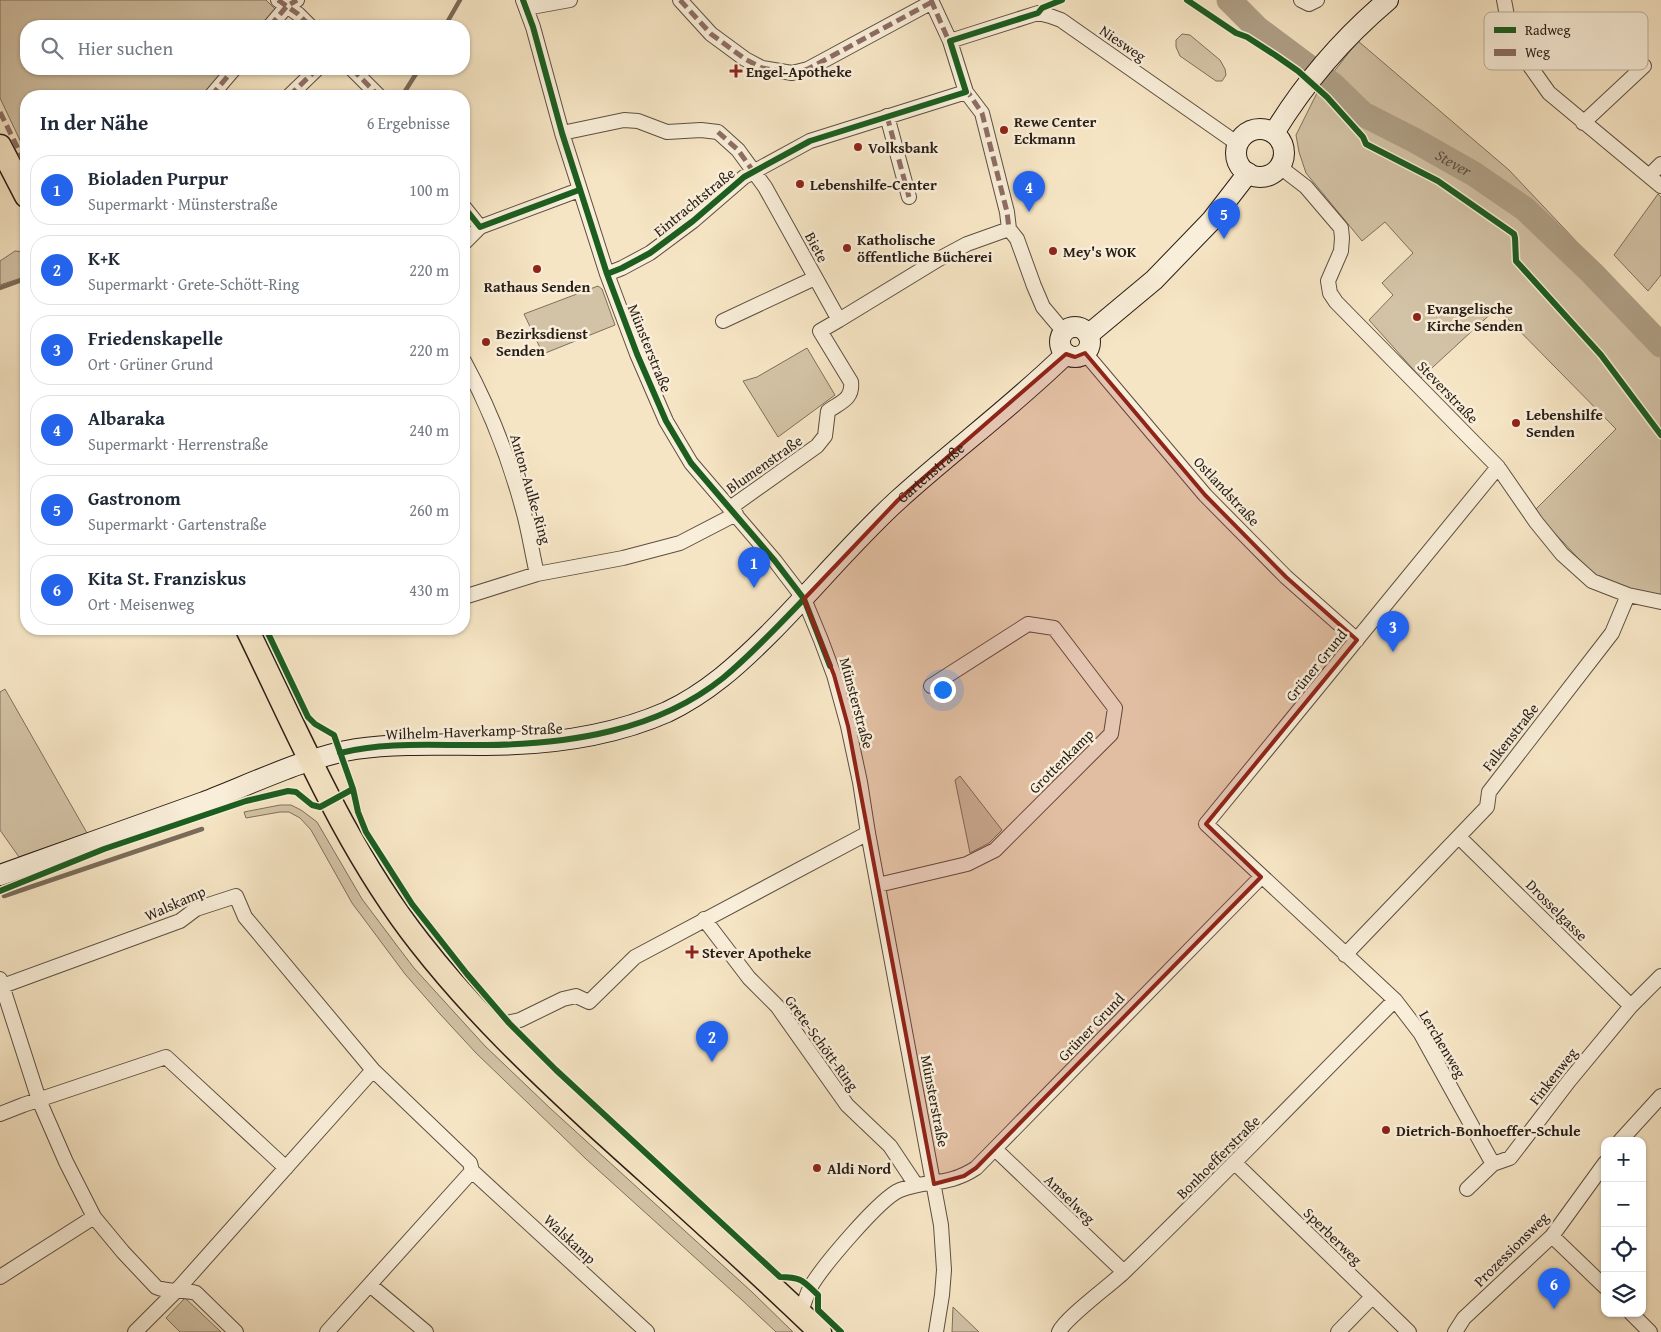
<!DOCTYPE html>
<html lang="de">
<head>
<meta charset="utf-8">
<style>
	:root { --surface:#fff; --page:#f6f6f7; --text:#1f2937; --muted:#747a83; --line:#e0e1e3; --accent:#2563eb }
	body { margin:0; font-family:"Gentium Book Plus",serif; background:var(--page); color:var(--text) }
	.controls { position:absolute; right:15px; bottom:15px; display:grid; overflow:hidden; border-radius:10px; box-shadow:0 1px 4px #0004 }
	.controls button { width:45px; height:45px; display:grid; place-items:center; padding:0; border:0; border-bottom:1px solid var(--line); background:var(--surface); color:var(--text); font:25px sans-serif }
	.you { position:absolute; left:942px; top:689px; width:18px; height:18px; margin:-12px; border:4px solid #fff; border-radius:50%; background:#1a73e8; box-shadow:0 0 0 8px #1a73e833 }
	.badge { display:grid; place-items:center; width:32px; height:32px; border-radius:50%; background:var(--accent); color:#fff; font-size:16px; font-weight:700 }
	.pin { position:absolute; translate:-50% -41px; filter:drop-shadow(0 1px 2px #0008) }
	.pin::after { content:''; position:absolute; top:26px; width:18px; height:15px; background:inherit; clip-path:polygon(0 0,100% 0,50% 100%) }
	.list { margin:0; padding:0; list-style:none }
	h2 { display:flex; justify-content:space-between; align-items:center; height:65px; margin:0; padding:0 20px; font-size:21px }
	h2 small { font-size:16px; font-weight:400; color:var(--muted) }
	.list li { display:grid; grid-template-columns:32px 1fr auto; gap:15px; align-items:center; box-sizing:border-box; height:70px; margin:0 10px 10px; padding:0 10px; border:1px solid var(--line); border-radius:20px }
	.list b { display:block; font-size:19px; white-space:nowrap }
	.list p { margin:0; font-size:16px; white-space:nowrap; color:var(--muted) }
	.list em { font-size:16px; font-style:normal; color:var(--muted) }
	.icon { flex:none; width:28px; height:28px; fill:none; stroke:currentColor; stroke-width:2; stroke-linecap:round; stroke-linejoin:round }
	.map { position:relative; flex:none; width:1661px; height:1332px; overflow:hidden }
	.search { position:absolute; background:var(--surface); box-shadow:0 1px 4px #0004; left:20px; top:20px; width:450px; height:55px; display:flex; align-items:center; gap:12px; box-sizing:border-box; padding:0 18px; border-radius:20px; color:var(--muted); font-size:19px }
	.panel { position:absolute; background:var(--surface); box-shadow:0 1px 4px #0004; left:20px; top:90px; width:450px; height:545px; border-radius:20px }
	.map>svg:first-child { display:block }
	.green { fill:#d3c3a6; stroke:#7e705e }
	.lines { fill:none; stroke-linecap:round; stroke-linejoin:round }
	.stream { stroke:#7a6c5a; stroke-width:4.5 }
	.river { stroke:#b0a188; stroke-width:25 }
	.street-casing { stroke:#5c4f41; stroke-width:16 }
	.secondary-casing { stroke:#281d15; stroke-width:22 }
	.primary-casing { stroke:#281d15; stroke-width:25 }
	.street { stroke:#f9eed9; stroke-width:14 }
	.secondary { stroke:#f9eed9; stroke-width:20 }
	.primary { stroke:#f6e5c4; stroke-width:22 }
	.quiet { stroke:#8d6e63; stroke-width:5; stroke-dasharray:10 5; stroke-linecap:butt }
	.cycleway-casing { stroke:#f9eed9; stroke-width:9 }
	.cycleway { stroke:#1b5e20; stroke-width:6 }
	.marked { fill:#8f2418; fill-opacity:0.2; stroke:#8f2418; stroke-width:4; stroke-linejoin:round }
	.poi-dot { fill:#8f2418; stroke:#f9eed9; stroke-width:2 }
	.labels { text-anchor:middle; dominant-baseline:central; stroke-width:5; stroke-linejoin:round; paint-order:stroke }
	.street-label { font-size:15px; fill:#281d15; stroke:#f9eed9 }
	.poi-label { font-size:15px; font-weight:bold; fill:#281d15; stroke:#f9eed9; text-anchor:start }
	.water-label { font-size:16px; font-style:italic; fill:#5e5243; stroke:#f9eed9 }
	.key { fill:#f9eed9; stroke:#baaf9e; stroke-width:1 }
	.key-label { font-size:14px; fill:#281d15 }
</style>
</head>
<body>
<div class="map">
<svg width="1661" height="1332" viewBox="0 0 1661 1332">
	<rect width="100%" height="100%" fill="#f6e5c4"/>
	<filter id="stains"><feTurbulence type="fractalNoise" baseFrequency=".004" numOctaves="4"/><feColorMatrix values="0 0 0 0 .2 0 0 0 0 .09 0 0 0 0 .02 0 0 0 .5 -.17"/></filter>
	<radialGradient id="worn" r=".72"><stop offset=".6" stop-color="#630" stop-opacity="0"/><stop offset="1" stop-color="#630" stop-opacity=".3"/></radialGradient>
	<!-- green -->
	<path class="green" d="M0,0H266L276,10L262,26H26V69H227L203,96H26V153L0,98Z
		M1182,34L1190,35L1220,60L1225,69L1226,75L1222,81H1216L1180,56L1176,47V40Z
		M1358,41L1509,170L1661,331V597L1634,590L1592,573L1534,511L1616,429L1497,308L1421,378L1369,320L1393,295L1382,283L1413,253L1385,222L1362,241L1306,173L1299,152L1296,135L1317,93Z
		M1658,194L1661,197V275L1648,291L1614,255Z
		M15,251L26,252V278H21L0,285V261Z
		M598,286L602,289L615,325L543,354L524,314Z
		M807,348L835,395L778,437L743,381L757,377Z
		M5,689L87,833L19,857L0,830V692Z
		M960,776L1002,830L989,843L970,853L955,780Z
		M280,805H291L301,810L317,822L362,899L398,947L414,968L485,1046L551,1109L752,1292L793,1332H776L742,1300L586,1159L476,1053L440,1014L405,974L352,903L311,830L300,818L289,812H280L246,818L244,812Z
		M185,1298L221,1332H180L166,1318Z
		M953,1307L979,1332H952Z"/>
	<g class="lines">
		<!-- stream -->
		<path class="stream" d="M445,26L460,0
			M402,96L419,69
			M0,288L22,280L26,281
			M4,896L202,829"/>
		<!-- river -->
		<path class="river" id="s1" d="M1229,0L1258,29L1333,85L1363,114L1414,140L1474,174L1525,209L1592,273L1661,345"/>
		<defs>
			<path id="street" d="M278,0L298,14L310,26
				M523,0L533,27L562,133L607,274L637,354L666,421L691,463L775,561L804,599L821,640L834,675L848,726L860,782L868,833L941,1225L944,1270L942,1295L936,1332
				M680,0L711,34L745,59L762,68L792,73L808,69L932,2
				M931,0L950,41L966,92L982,113L1007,212L1009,229L1017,239L1034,286L1043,307L1064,332
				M1301,0L1309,4L1317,0
				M1504,0L1508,21L1527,62L1549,93L1661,186
				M526,8L570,0
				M270,26L287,6L297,0
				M950,41L1038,13L1050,16L1061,20L1238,144
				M352,69L379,96
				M211,96L234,69
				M289,96L317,69
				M887,116L909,197
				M1583,123L1644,66
				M562,133L624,120L638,121L667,132L701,130L718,132L738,150L765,187L839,320L820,331L851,382C853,399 841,402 828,411L825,436L817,446L730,508
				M1280,167L1306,187L1341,228L1342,238L1341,251L1328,281L1330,293L1336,302L1498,467L1536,522L1562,554L1592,581L1628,595L1661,602
				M1650,175L1661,164
				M464,207L480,227
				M464,243L480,227L579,190
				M607,274L622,268L650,253L693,221L744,177L810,141L966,92
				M839,320L939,259L967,244L1009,229
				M723,321L815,278
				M1085,353L1205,495L1286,577L1357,640
				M464,361C490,409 509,458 523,510C529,531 532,553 537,574
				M464,597L537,574L623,558L680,543L736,514
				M1459,837L1631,1006
				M878,885L967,864L995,850L1111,734L1115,708L1054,628L1028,624L931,686
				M704,919L749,978L777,1006L847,1105L890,1146L916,1185
				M1345,955L1487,807L1489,792L1612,633L1628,595
				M0,979L39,1100L66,1162L94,1217L123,1252L156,1287C168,1293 183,1289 196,1293L236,1332
				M0,987L180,921L196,909L236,896L245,917L373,1070L470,1163L472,1171L647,1332
				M493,1026L520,1020L563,999L576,996L589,1002L635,957L868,833
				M0,1114L23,1105L166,1057L286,1168
				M1620,1141L1661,1096
				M995,1149L1124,1272
				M1235,1163L1409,1332
				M1493,1164L1421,1034L1395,1000L1206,824L1498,467
				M1467,1189L1493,1164L1510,1158L1569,1081L1631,1006L1661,976
				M1552,1236L1605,1287
				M0,1277L94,1217
				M370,1285L426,1332
				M800,1313C804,1305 806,1296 810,1288C821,1268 880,1198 900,1190C928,1179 947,1187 976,1168L1261,877
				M1631,1313L1650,1332
				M135,1332L177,1290L373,1070
				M327,1332L472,1171
				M1059,1332C1065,1318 1112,1284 1125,1271C1217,1182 1305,1090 1395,1000
				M1338,1332L1372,1297
				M1455,1332L1464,1318L1552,1236L1605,1163"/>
			<g id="secondary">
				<circle cx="1260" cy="153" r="24"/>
				<path d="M1274,133C1305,82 1343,38 1388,0"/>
				<circle cx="1075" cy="342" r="15"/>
				<path d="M1088,335L1154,280L1211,221L1248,173"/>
				<path id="s2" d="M0,875C68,850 136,827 204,802C251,784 306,757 356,749C398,743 442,745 485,745C547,745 610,737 667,712C707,693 738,665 769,634C813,590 852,542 898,500C953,450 1013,406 1066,354"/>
			</g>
			<path id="primary" d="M0,146L26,196
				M247,629C299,735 346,849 420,943C473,1011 536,1071 599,1129C673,1196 748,1262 820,1332"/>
		</defs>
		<!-- street casing -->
		<use href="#street" class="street-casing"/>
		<!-- secondary casing -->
		<use href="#secondary" class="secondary-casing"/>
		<!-- primary casing -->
		<use href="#primary" class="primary-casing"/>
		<!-- street -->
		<use href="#street" class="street"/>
		<!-- secondary -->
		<use href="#secondary" class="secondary"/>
		<!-- primary -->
		<use href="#primary" class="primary"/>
		<!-- quiet -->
		<path class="quiet" d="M278,0L298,14L310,26
			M680,0L711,34L745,59L762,68L792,73L808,69L932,2
			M931,0L951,46
			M270,26L287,6L297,0
			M352,69L379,96
			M965,88L982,113L1007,212L1009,229
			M211,96L234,69
			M289,96L317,69
			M0,112L26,165
			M887,116L909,197
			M718,132L738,150L753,171L758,168"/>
		<defs>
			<path id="cycleway" d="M523,0L533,27L562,133L607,274L637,354L666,421L691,463L775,561L804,599L830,666
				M1187,0L1236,33L1247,37L1275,55L1298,71L1327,97L1363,137L1366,144L1438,181L1514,234L1515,238L1516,261L1601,355L1661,435
				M464,207L480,227L579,190
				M607,274L622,268L650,253L693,221L744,177L810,141L966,92L950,41L1038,13L1042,8L1062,0
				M266,629L308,717L315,724L334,735L353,789L358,812L366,832L412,904L467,974L509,1023L556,1070L780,1277C802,1277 803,1281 818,1295V1310L841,1332
				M340,753C388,741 438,746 487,745C569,744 657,731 723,678C752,654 778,626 804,599
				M0,891L104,849L246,801L288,791L296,792L312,805L320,807L353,789"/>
		</defs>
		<!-- cycleway casing -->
		<use href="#cycleway" class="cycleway-casing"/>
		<!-- cycleway -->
		<use href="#cycleway" class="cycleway"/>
	</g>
	<!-- marked area -->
	<path class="marked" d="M1085,353L1205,495L1286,577L1357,640L1206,824L1261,877L976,1168L964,1176L934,1184L848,726L834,675L804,599L898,500L1066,354L1075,357Z"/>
	<!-- markers -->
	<g class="poi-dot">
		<path d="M733.5 63.5h5v5h5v5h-5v5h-5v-5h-5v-5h5z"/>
		<circle cx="1004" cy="130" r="5"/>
		<circle cx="858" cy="147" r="5"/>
		<circle cx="800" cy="184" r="5"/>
		<circle cx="847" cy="248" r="5"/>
		<circle cx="1053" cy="251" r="5"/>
		<circle cx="537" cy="269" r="5"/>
		<circle cx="1417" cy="317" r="5"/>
		<circle cx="486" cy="342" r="5"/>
		<circle cx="1516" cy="423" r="5"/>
		<path d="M689.5 944.5h5v5h5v5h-5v5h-5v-5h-5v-5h5z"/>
		<circle cx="1386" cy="1130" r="5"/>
		<circle cx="817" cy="1168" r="5"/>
	</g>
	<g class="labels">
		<!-- street labels -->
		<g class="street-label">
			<text transform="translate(1123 43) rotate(34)">Niesweg</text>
			<text transform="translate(694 202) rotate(-39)">Eintrachtstraße</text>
			<text transform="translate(817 247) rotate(62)">Biete</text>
			<text transform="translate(650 348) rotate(68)">Münsterstraße</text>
			<text transform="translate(1448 392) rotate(46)">Steverstraße</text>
			<text transform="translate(764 464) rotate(-35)">Blumenstraße</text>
			<text stroke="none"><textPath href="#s2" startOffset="1051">Gartenstraße</textPath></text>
			<text transform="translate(531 489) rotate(74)">Anton-Aulke-Ring</text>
			<text transform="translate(1227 491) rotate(47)">Ostlandstraße</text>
			<text transform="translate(1316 665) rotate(-51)">Grüner Grund</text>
			<text transform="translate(857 703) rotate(75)">Münsterstraße</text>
			<text transform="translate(474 731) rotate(-2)">Wilhelm-Haverkamp-Straße</text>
			<text transform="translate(1510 737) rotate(-52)">Falkenstraße</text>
			<text transform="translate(1061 761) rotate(-45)">Grottenkamp</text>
			<text transform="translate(175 903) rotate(-24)">Walskamp</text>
			<text transform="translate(1557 910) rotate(45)">Drosselgasse</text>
			<text transform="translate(1091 1027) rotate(-46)">Grüner Grund</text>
			<text transform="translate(822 1043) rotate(54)">Grete-Schött-Ring</text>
			<text transform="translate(1443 1044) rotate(59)">Lerchenweg</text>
			<text transform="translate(1553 1076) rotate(-52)">Finkenweg</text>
			<text transform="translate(935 1101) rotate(79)">Münsterstraße</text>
			<text transform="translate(1218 1157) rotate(-45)">Bonhoefferstraße</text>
			<text transform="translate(1070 1199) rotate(44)">Amselweg</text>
			<text transform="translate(1333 1236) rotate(44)">Sperberweg</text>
			<text transform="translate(570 1239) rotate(43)">Walskamp</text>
			<text transform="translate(1511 1249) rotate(-45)">Prozessionsweg</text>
		</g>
		<!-- poi labels -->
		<g class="poi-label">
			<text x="746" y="71">Engel-Apotheke</text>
			<text x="1014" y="121">Rewe Center<tspan x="1014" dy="17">Eckmann</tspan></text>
			<text x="868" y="147">Volksbank</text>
			<text x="810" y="184">Lebenshilfe-Center</text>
			<text x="857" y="239">Katholische<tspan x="857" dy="17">öffentliche Bücherei</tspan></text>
			<text x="1063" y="251">Mey's WOK</text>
			<text x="537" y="286" text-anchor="middle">Rathaus Senden</text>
			<text x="1427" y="308">Evangelische<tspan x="1427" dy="17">Kirche Senden</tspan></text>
			<text x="496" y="333">Bezirksdienst<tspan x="496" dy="17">Senden</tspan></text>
			<text x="1526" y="414">Lebenshilfe<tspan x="1526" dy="17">Senden</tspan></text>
			<text x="702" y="952">Stever Apotheke</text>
			<text x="1396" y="1130">Dietrich-Bonhoeffer-Schule</text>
			<text x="827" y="1168">Aldi Nord</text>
		</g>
		<!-- water labels -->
		<g class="water-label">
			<text stroke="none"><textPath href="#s1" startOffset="279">Stever</textPath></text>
		</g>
	</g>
	<!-- legend -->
	<rect x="1484" y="12" width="164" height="58" rx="8" class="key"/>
	<rect x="1494" y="27" width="22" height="6" fill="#1b5e20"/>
	<rect x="1494" y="49" width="22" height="7" fill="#8d6e63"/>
	<g class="key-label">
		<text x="1525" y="35">Radweg</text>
		<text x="1525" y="57">Weg</text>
	</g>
	<rect width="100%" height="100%" filter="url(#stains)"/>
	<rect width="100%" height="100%" fill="url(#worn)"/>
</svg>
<div class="controls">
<button>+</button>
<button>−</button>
<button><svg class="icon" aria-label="locate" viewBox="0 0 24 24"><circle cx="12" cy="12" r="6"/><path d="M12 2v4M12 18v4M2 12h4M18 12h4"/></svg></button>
<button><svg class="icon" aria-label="layers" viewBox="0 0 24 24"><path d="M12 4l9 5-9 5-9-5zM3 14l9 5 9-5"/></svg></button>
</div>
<div class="you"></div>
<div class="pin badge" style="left:754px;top:588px">1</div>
<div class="pin badge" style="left:712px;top:1062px">2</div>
<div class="pin badge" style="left:1393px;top:652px">3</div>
<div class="pin badge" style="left:1029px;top:212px">4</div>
<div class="pin badge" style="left:1224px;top:239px">5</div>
<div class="pin badge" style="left:1554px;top:1309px">6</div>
<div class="search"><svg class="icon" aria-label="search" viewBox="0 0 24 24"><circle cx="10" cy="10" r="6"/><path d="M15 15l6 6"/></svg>Hier suchen</div>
<section class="panel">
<h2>In der Nähe<small>6 Ergebnisse</small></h2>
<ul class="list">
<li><span class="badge">1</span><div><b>Bioladen Purpur</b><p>Supermarkt · Münsterstraße</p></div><em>100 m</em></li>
<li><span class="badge">2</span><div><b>K+K</b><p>Supermarkt · Grete-Schött-Ring</p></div><em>220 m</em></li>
<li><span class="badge">3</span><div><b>Friedenskapelle</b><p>Ort · Grüner Grund</p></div><em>220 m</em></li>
<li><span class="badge">4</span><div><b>Albaraka</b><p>Supermarkt · Herrenstraße</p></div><em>240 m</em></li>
<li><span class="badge">5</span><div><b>Gastronom</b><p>Supermarkt · Gartenstraße</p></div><em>260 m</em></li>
<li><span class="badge">6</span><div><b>Kita St. Franziskus</b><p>Ort · Meisenweg</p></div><em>430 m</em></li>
</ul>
</section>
</div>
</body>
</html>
